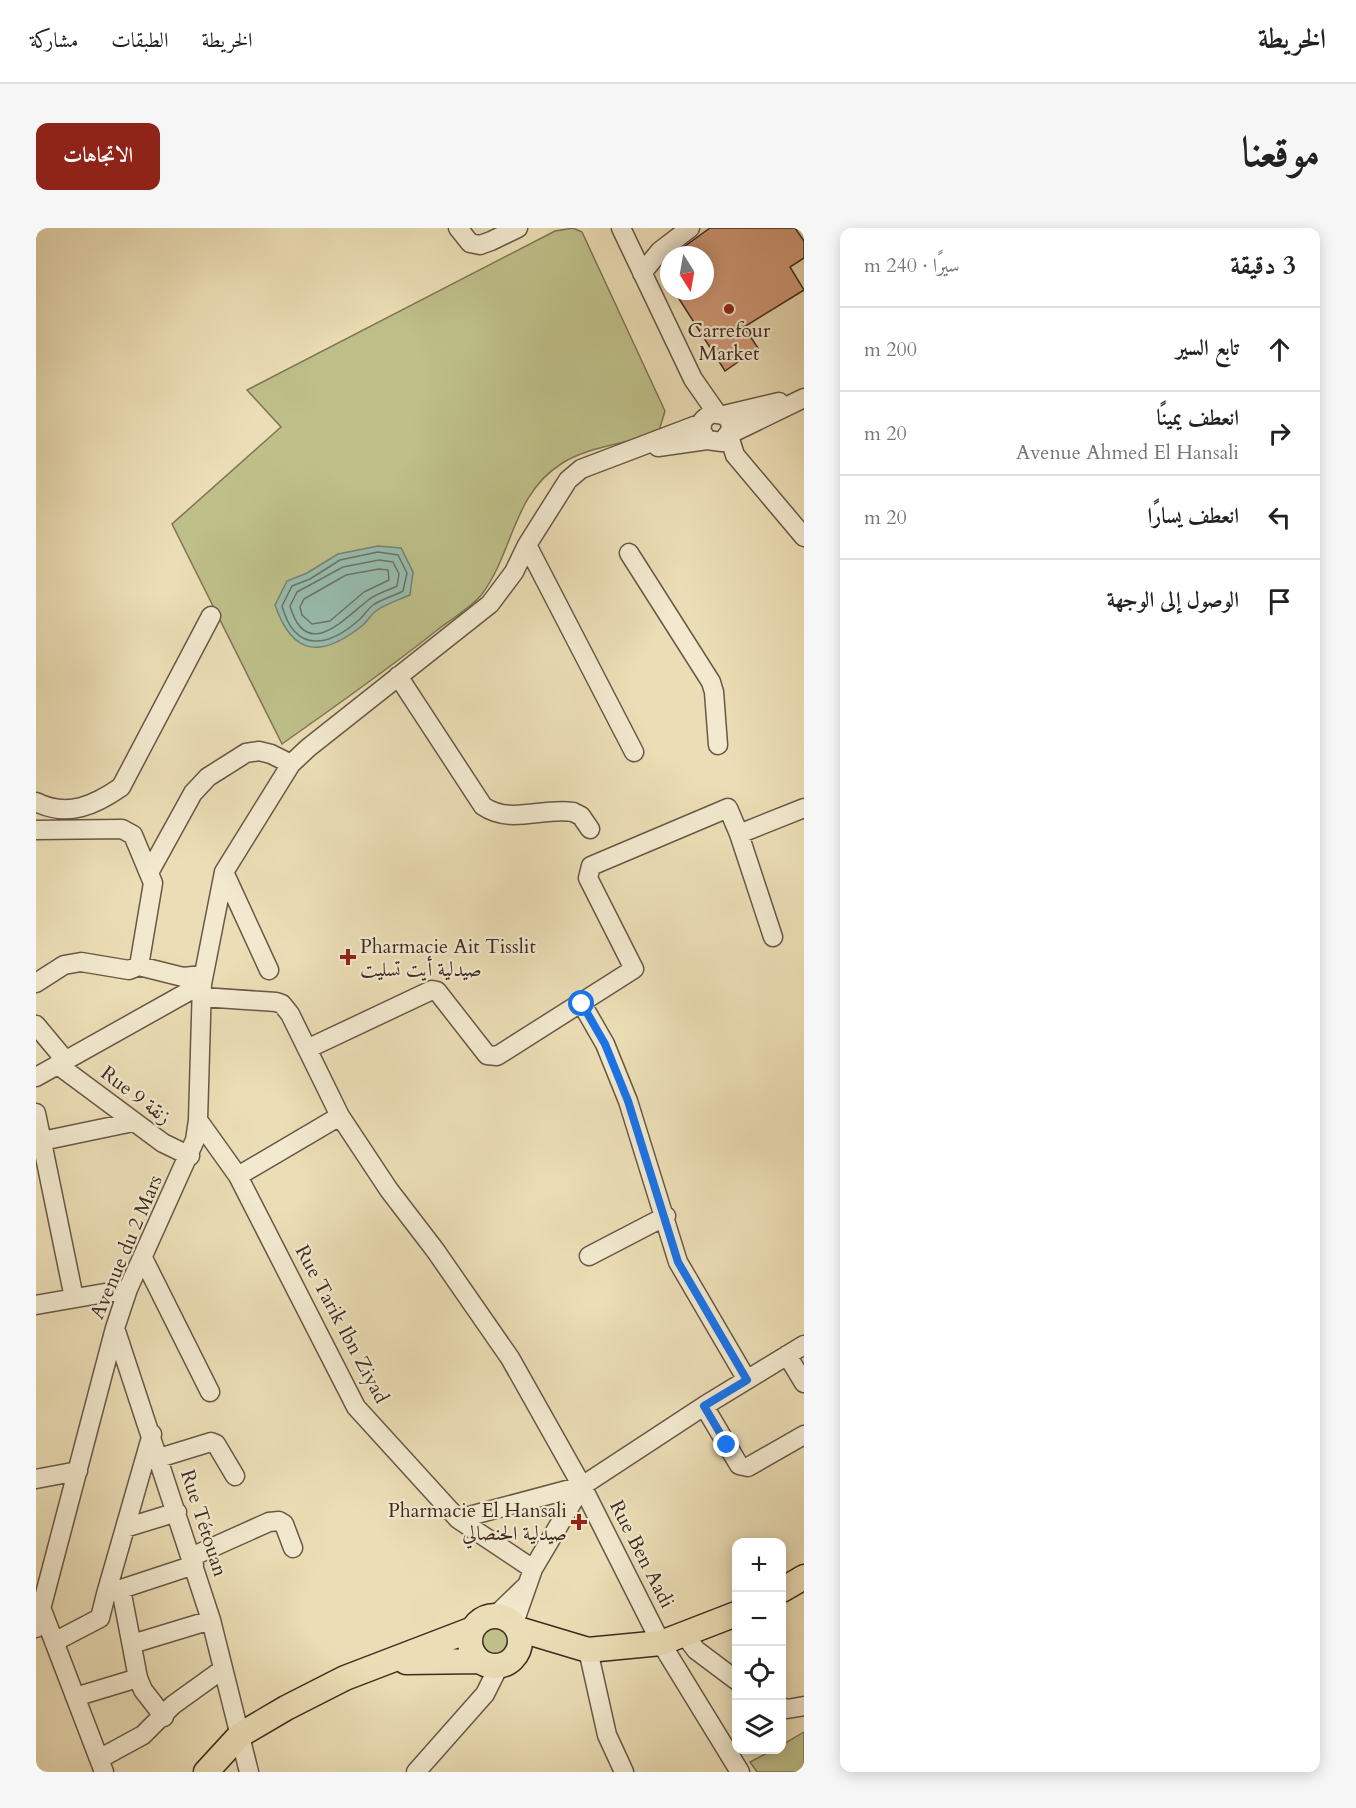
<!DOCTYPE html>
<html lang="ar">
<head>
<meta charset="utf-8">
<style>
	:root { --surface:#fff; --page:#f6f6f6; --text:#222; --muted:#767676; --line:#e0e0e0; --accent:#8f2418 }
	body { margin:0; font-family:Cardo,Amiri,serif; background:var(--page); color:var(--text); direction:rtl }
	.controls { position:absolute; right:18px; bottom:18px; display:grid; overflow:hidden; border-radius:12px; box-shadow:0 3px 15px #0003 }
	.controls button { width:54px; height:54px; display:grid; place-items:center; padding:0; border:0; border-bottom:2px solid var(--line); background:var(--surface); color:var(--text); font:30px sans-serif }
	.compass { position:absolute; left:624px; top:18px; width:54px; height:54px; border-radius:50%; background:var(--surface); box-shadow:0 3px 15px #0003; rotate:169deg }
	.stop { position:absolute; width:18px; height:18px; margin:-14px; border:4px solid #1a73e8; border-radius:50%; background:#fff }
	.stop.end { background:#1a73e8; border-color:#fff; box-shadow:0 2px 6px #0008 }
	.list { margin:0; padding:0; list-style:none }
	h2 { display:flex; justify-content:space-between; align-items:center; height:78px; margin:0; padding:0 24px; font-size:26px }
	h2 small { font-size:20px; font-weight:400; color:var(--muted) }
	.list li { display:grid; grid-template-columns:39px 1fr auto; gap:18px; align-items:center; box-sizing:border-box; height:84px; padding:0 24px; border-top:2px solid var(--line) }
	.list b { display:block; font-size:22px; white-space:nowrap }
	.list p { margin:0; font-size:20px; white-space:nowrap; color:var(--muted) }
	.list em { font-size:20px; font-style:normal; color:var(--muted) }
	.icon { flex:none; width:33px; height:33px; fill:none; stroke:currentColor; stroke-width:2; stroke-linecap:round; stroke-linejoin:round }
	.map { position:relative; flex:none; width:768px; height:1544px; overflow:hidden; direction:ltr; border-radius:12px }
	header { display:flex; align-items:center; gap:36px; box-sizing:border-box; height:84px; padding:0 30px; background:var(--surface); border-bottom:2px solid var(--line) }
	header strong { font-size:28px }
	nav { display:flex; gap:33px; margin-inline-start:auto; font-size:21px }
	.intro { display:flex; align-items:center; justify-content:space-between; box-sizing:border-box; height:144px; padding:0 36px }
	h1 { margin:0; font-size:42px }
	.button { padding:15px 27px; border-radius:12px; background:var(--accent); color:#fff; font-size:21px; font-weight:700 }
	main { display:flex; gap:36px; padding:0 36px }
	aside { flex:1; background:var(--surface); border-radius:12px; box-shadow:0 3px 15px #0003 }
	.map>svg:first-child { display:block }
	.green { fill:#bebf89; stroke:#7e7555; stroke-width:1.5 }
	.water { fill:#98bcae; stroke:#748276; stroke-width:1.5 }
	.lines { fill:none; stroke-linecap:round; stroke-linejoin:round }
	.shore { stroke:#6a7468; stroke-width:1.5 }
	.building { fill:#d29a79; stroke:#3d2b21; stroke-width:1.5 }
	.minor-casing { stroke:#685846; stroke-width:21 }
	.major-casing { stroke:#3d2b21; stroke-width:27 }
	.minor { stroke:#f2e9cf; stroke-width:18 }
	.major { stroke:#ebddb5; stroke-width:24 }
	.route { stroke:#1a73e8; stroke-width:8 }
	.poi-dot { fill:#8f2418; stroke:#f2e9cf; stroke-width:2 }
	.labels { text-anchor:middle; dominant-baseline:central; stroke-width:4.5; stroke-linejoin:round; paint-order:stroke }
	.poi-label { font-size:20px; fill:#3d2b21; stroke:#f2e9cf }
	.street-label { font-size:20px; fill:#3d2b21; stroke:#f2e9cf }
</style>
</head>
<body>
<header>
<strong>الخريطة</strong>
<nav><a>الخريطة</a><a>الطبقات</a><a>مشاركة</a></nav>
</header>
<div class="intro"><h1>موقعنا</h1><a class="button">الاتجاهات</a></div>
<main>
<aside>
<h2>3 دقيقة<small>سيرًا · 240 m</small></h2>
<ul class="list">
<li><svg class="icon" aria-label="ahead" viewBox="0 0 24 24"><path d="M12 20V5M6 11l6-6 6 6"/></svg><div><b>تابع السير</b></div><em>200 m</em></li>
<li><svg class="icon" aria-label="right" viewBox="0 0 24 24"><path d="M7 20v-9h11M14 6l5 5-5 5"/></svg><div><b>انعطف يمينًا</b><p>Avenue Ahmed El Hansali</p></div><em>20 m</em></li>
<li><svg class="icon" aria-label="left" viewBox="0 0 24 24"><path d="M17 20v-9H6M10 6l-5 5 5 5"/></svg><div><b>انعطف يسارًا</b></div><em>20 m</em></li>
<li><svg class="icon" aria-label="arrive" viewBox="0 0 24 24"><path d="M6 21V4h12l-3 4 3 4H6"/></svg><div><b>الوصول إلى الوجهة</b></div></li>
</ul>
</aside>
<div class="map">
<svg width="768" height="1544" viewBox="0 0 768 1544">
	<rect width="100%" height="100%" fill="#ebddb5"/>
	<filter id="stains"><feTurbulence type="fractalNoise" baseFrequency=".00333" numOctaves="4"/><feColorMatrix values="0 0 0 0 .2 0 0 0 0 .09 0 0 0 0 .02 0 0 0 .5 -.17"/></filter>
	<radialGradient id="worn" r=".72"><stop offset=".6" stop-color="#630" stop-opacity="0"/><stop offset="1" stop-color="#630" stop-opacity=".3"/></radialGradient>
	<!-- green -->
	<path class="green" d="M537,0L546,4L629,183L623,203C592,217 554,217 525,236C477,266 477,325 446,366C435,380 414,392 400,403C350,443 298,479 246,516L136,296L245,199L211,162L519,3Z
		M444 1412a16 16 0 1 1 32 0a16 16 0 1 1-32 0Z
		M768,1504V1544H721L714,1534L737,1522H746V1517Z"/>
	<!-- water -->
	<path class="water" d="M342,318L365,320L377,344L374,367C363,372 349,376 340,383C335,387 331,393 327,397C286,430 257,429 239,377L251,353L271,345L302,326Z"/>
	<g class="lines">
		<!-- shore -->
		<path class="shore" d="M342,324L362,327L371,345L367,363C358,368 346,371 337,377C332,381 328,387 324,391C292,420 259,425 246,378L256,358L274,351L304,332Z
			M343,332L357,334L363,346L361,358C351,363 339,366 331,373C306,393 270,433 254,378L261,364L307,339Z
			M343,341L352,342L353,352L328,364L294,393L276,396L266,387L264,379L268,371L310,347Z"/>
	</g>
	<!-- building -->
	<path class="building" d="M674,0H759L768,13V30L754,39L768,62L708,99L722,120L689,143L638,63H669V27H649L645,21Z"/>
	<g class="lines">
		<defs>
			<path id="minor" d="M422,0L434,15L444,17L455,13L482,0
				M585,0L657,151L680,184
				M606,45L624,23L654,0
				M688,187L743,174
				M694,206L768,170
				M693,208L699,227L768,309
				M622,219L671,212L686,214L695,202L694,193L688,187L675,185L667,192L665,202L671,212
				M491,317L598,524
				M593,325L675,454L678,464L682,517
				M362,448L447,578C474,597 507,579 537,584L545,588L554,601
				M0,574C32,590 59,577 85,559L175,388
				M0,602L86,601L97,607L117,655L103,738
				M703,606L768,580
				M114,643L157,565L172,549L210,525L223,523L235,526L255,536
				M188,644L233,742
				M0,755L28,737L45,734L93,742L103,738L147,749L167,747
				M166,769L240,774L246,776L254,786L304,888L353,962L399,1022L474,1130L546,1258L625,1415L704,1544
				M546,776L569,816L592,873L642,1034L711,1152
				M0,797L30,833
				M271,821L396,762L401,763L451,827L461,828L598,741L552,650L555,638L692,580L703,606L737,709
				M22,837L127,915L154,928
				M0,849L166,756
				M0,885L38,1070
				M162,892L202,948L320,1179L422,1291L497,1341
				M6,913L97,894
				M202,948L304,888
				M553,1028L630,988
				M107,1030L174,1164
				M0,1077L92,1061
				M79,1100L175,1392L213,1544
				M751,1127L768,1155
				M668,1178L703,1237L712,1239L768,1207
				M123,1230L175,1214L180,1216L199,1248
				M0,1251L42,1243
				M422,1291L546,1258
				M89,1300L141,1284
				M155,1329L233,1294L243,1293L248,1296L257,1320
				M85,1361L102,1450L107,1462L128,1489
				M70,1366L116,1206
				M2,1383L6,1382L68,1544
				M460,1387L489,1359
				M478,1395L497,1341L546,1258L668,1178L768,1117
				M0,1400L79,1100L92,1061L159,912L162,892L166,756L188,644L255,536L272,520L454,376L478,344L491,317L532,252L545,241L666,195
				M648,1406L660,1422L700,1452
				M18,1414L64,1390L70,1366L158,1337
				M96,1416L175,1392
				M552,1422L571,1507L588,1544
				M39,1469L102,1450
				M746,1479L751,1481L768,1478
				M63,1531L107,1507L137,1477L187,1441
				M380,1544L449,1466L463,1438"/>
			<path id="major" d="M746,1362L768,1349
				M434 1413a25 25 0 1 1 50 0a25 25 0 1 1-50 0Z
				M482,1401L552,1422L625,1415L700,1386
				M370,1434L444,1433
				M170,1544L204,1507L250,1480L309,1450L437,1401"/>
		</defs>
		<!-- minor casing -->
		<use href="#minor" class="minor-casing"/>
		<!-- major casing -->
		<use href="#major" class="major-casing"/>
		<!-- minor -->
		<use href="#minor" class="minor"/>
		<!-- major -->
		<use href="#major" class="major"/>
	</g>
	<g class="lines">
		<!-- route -->
		<path class="route" d="M546,776L569,816L592,873L642,1034L711,1152L668,1178L691,1217"/>
	</g>
	<!-- markers -->
	<g class="poi-dot">
		<circle cx="693" cy="81" r="6"/>
		<path d="M309 720h6v6h6v6h-6v6h-6v-6h-6v-6h6z"/>
		<path d="M540 1285h6v6h6v6h-6v6h-6v-6h-6v-6h6z"/>
	</g>
	<g class="labels">
		<!-- poi labels -->
		<g class="poi-label">
			<text x="693" y="102">Carrefour<tspan x="693" dy="23">Market</tspan></text>
			<text x="324" y="718" text-anchor="start">Pharmacie Ait Tisslit<tspan x="324" dy="23">صيدلية أيت تسليت</tspan></text>
			<text x="531" y="1282" text-anchor="end">Pharmacie El Hansali<tspan x="531" dy="23">صيدلية الحنصالي</tspan></text>
		</g>
		<!-- street labels -->
		<g class="street-label">
			<text transform="translate(100 867) rotate(37)">Rue 9 زنقة</text>
			<text transform="translate(90 1019) rotate(-67)">Avenue du 2 Mars</text>
			<text transform="translate(306 1096) rotate(62)">Rue Tarik Ibn Ziyad</text>
			<text transform="translate(168 1295) rotate(72)">Rue Tétouan</text>
			<text transform="translate(606 1326) rotate(63)">Rue Ben Aadi</text>
		</g>
	</g>
	<rect width="100%" height="100%" filter="url(#stains)"/>
	<rect width="100%" height="100%" fill="url(#worn)"/>
</svg>
<div class="controls">
<button>+</button>
<button>−</button>
<button><svg class="icon" aria-label="locate" viewBox="0 0 24 24"><circle cx="12" cy="12" r="6"/><path d="M12 2v4M12 18v4M2 12h4M18 12h4"/></svg></button>
<button><svg class="icon" aria-label="layers" viewBox="0 0 24 24"><path d="M12 4l9 5-9 5-9-5zM3 14l9 5 9-5"/></svg></button>
</div>
<svg class="compass" viewBox="-18 -18 36 36"><path d="M0-13l5 13h-10z" fill="#e53935"/><path d="M0 13l5-13h-10z" fill="#767676"/></svg>
<div class="stop" style="left:546px;top:776px"></div>
<div class="stop end" style="left:691px;top:1217px"></div>
</div>
</main>
</body>
</html>
